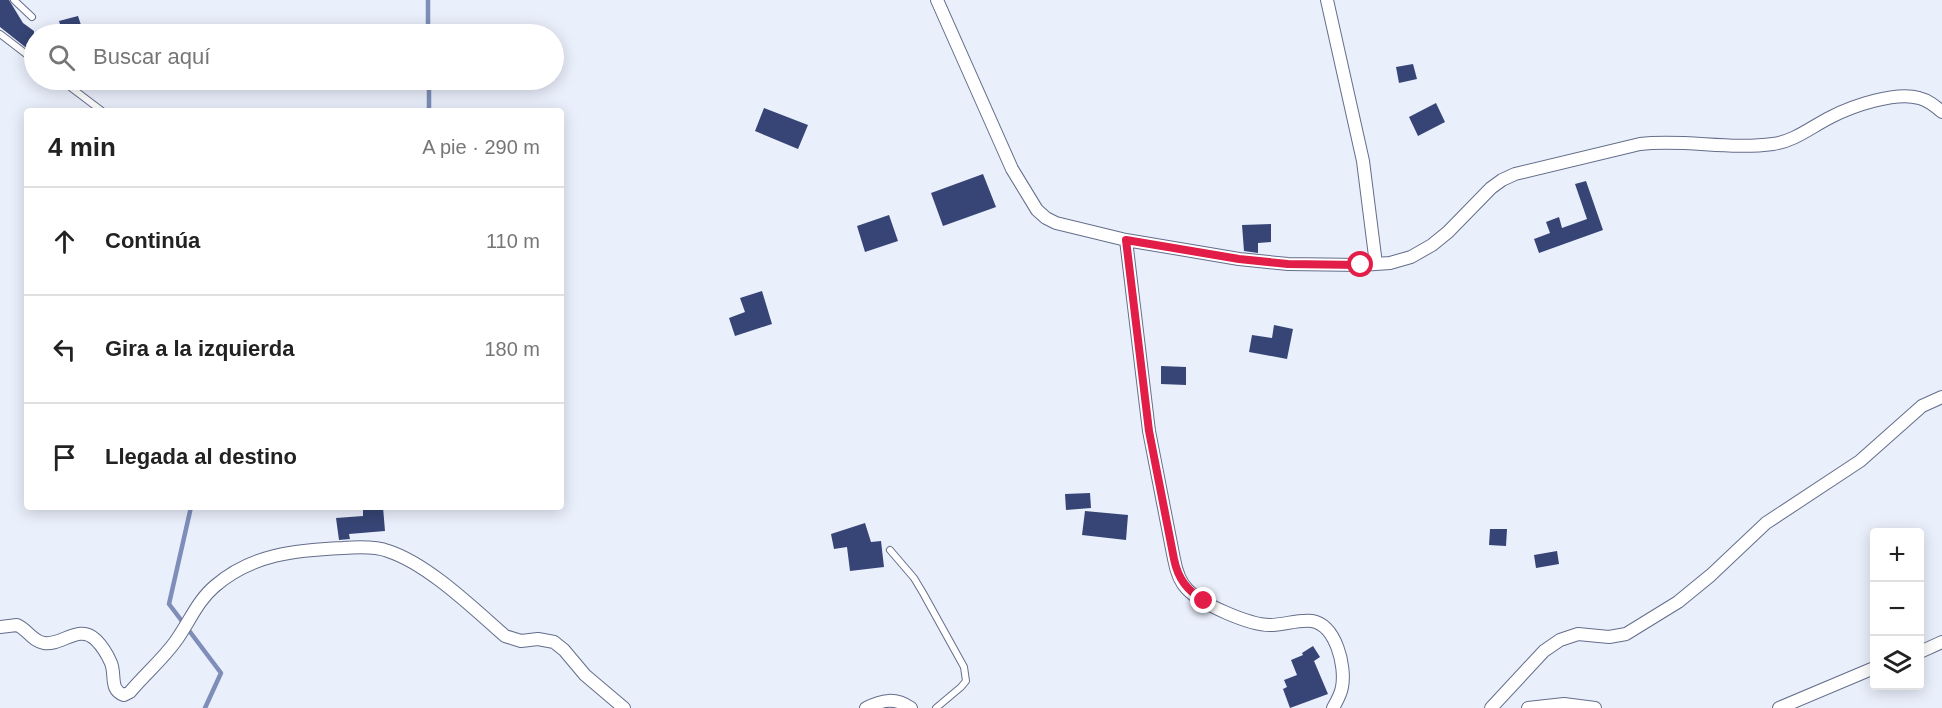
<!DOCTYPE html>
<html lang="es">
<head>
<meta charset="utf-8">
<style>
	:root { --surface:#fff; --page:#f6f6f6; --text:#222; --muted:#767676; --line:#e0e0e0 }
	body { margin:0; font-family:Helvetica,sans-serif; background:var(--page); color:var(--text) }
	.controls { position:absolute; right:18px; bottom:18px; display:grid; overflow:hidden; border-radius:6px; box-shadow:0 3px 15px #0003 }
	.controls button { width:54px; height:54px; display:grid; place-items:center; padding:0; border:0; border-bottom:2px solid var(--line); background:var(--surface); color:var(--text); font:30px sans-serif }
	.stop { position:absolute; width:18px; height:18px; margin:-14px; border:4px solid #e11d48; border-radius:50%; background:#fff }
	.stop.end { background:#e11d48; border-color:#fff; box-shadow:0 2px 6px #0008 }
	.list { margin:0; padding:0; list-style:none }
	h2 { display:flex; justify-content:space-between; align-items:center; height:78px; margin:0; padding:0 24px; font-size:26px }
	h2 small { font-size:20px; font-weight:400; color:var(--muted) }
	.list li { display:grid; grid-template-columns:39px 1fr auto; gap:18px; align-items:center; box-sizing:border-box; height:108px; padding:0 24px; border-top:2px solid var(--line) }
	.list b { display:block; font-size:22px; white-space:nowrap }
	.list em { font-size:20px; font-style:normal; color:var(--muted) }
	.icon { flex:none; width:33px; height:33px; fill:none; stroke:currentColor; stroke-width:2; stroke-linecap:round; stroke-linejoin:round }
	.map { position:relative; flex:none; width:1942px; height:708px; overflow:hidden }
	.search { position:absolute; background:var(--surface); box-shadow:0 3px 15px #0003; left:24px; top:24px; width:540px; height:66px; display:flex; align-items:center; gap:15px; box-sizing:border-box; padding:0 21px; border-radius:33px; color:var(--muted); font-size:22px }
	.panel { position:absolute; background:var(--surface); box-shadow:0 3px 15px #0003; left:24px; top:108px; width:540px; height:402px; border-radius:6px }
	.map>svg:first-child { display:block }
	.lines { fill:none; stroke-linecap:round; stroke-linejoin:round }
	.stream { stroke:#7e8eb9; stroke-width:4.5 }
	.building { fill:#364575 }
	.lane-casing { stroke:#646e8b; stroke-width:8 }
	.street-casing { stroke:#646e8b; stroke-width:14 }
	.lane { stroke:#fff; stroke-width:6 }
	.street { stroke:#fff; stroke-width:12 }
	.route { stroke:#e11d48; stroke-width:8 }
</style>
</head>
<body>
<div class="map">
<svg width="1942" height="708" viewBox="0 0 1942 708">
	<rect width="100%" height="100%" fill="#eaeffc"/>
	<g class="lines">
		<!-- stream -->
		<path class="stream" d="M428,0V34
			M429,80V111
			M191,507L169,604L221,673L205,708"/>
	</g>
	<!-- building -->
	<path class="building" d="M0,0H9L23,23L34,31V54L0,27Z
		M78,16L84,34H63L59,21Z
		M1413,64L1417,79L1399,83L1396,67Z
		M1436,103L1445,122L1418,136L1409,117Z
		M764,108L808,125L798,149L755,131Z
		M983,174L996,207L943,226L931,193Z
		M1586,181L1603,230L1539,253L1534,239L1550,233L1546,222L1559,217L1562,228L1587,219L1575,184Z
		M889,215L898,241L865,252L857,226Z
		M1271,224V242L1258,243V253L1244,251L1242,225Z
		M762,291L772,324L735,336L729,318L745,312L740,298Z
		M1274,325L1293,329L1287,359L1249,352L1252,335L1272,338Z
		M1161,366L1186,367V385L1161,384Z
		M1090,493L1091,508L1066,510L1065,494Z
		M363,507H383L385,531L349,534L350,539L339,540L336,518L363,516Z
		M1085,511L1128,515L1126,540L1082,535Z
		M865,523L871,542L881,541L884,567L850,571L847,547L834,549L831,534Z
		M1490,529H1507L1506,546L1489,545Z
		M1557,551L1559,564L1536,568L1534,555Z
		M1313,646L1320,657L1314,661L1328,694L1290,708L1283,689L1287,687L1284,680L1297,675L1291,660L1303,655L1302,653Z"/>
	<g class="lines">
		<defs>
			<path id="lane" d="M14,0L32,17
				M0,34L34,60
				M61,80L102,111
				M890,550L914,578L923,593L964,667L966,681L961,687L936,708"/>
			<path id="street" d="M937,0L1012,169L1037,210L1046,218L1056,223L1126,240L1239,259L1288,264L1361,265L1390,263L1411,257L1432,245L1448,232L1491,188L1502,180L1515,174L1640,144C1685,139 1729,150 1773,144C1795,141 1811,127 1831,117C1852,106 1896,91 1919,98C1928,100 1935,106 1942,112
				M1327,0L1363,161L1376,264
				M1126,240L1149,431L1174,559C1176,570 1179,581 1187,589C1201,604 1249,625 1270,625C1284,625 1299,619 1312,621C1336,625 1346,666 1342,687C1341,694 1337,701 1333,708
				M0,627L17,625C27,629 32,641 44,643C62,646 79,623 96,640C102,646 108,656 111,663C116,675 109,690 124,695L130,692C144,675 162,660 175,642C189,623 197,601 215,586C252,554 296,550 343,548C356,547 375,546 388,551C428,564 473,608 505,636L521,641L538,639L554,642L564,650L585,675L624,708
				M1920,652L1942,642
				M866,708C882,700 895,697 911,708
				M1491,708L1544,651L1560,640L1578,634L1609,637L1626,634L1678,602L1711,575L1766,523L1860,461L1922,406L1942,397
				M1528,708L1564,704L1595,708
				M1779,708L1874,668"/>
		</defs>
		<!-- lane casing -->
		<use href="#lane" class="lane-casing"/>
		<!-- street casing -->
		<use href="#street" class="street-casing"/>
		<!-- lane -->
		<use href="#lane" class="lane"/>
		<!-- street -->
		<use href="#street" class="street"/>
	</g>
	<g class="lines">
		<!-- route -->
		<path class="route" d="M1204,601C1187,590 1178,579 1174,559L1149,431L1126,240L1239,259L1288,264L1361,265"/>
	</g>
</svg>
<div class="controls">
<button>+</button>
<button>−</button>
<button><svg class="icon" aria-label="layers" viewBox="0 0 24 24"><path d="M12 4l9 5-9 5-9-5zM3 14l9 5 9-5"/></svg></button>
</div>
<div class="stop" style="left:1361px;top:265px"></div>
<div class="stop end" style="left:1204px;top:601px"></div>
<div class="search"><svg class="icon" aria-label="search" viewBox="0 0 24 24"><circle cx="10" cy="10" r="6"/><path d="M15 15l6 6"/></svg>Buscar aquí</div>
<section class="panel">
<h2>4 min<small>A pie · 290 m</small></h2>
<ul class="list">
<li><svg class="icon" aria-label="ahead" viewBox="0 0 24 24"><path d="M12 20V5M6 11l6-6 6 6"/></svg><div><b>Continúa</b></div><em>110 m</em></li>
<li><svg class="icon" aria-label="left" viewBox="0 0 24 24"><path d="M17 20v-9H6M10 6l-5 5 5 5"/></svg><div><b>Gira a la izquierda</b></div><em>180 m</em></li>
<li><svg class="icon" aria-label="arrive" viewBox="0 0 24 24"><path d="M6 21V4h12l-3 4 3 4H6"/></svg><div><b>Llegada al destino</b></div></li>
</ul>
</section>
</div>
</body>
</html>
